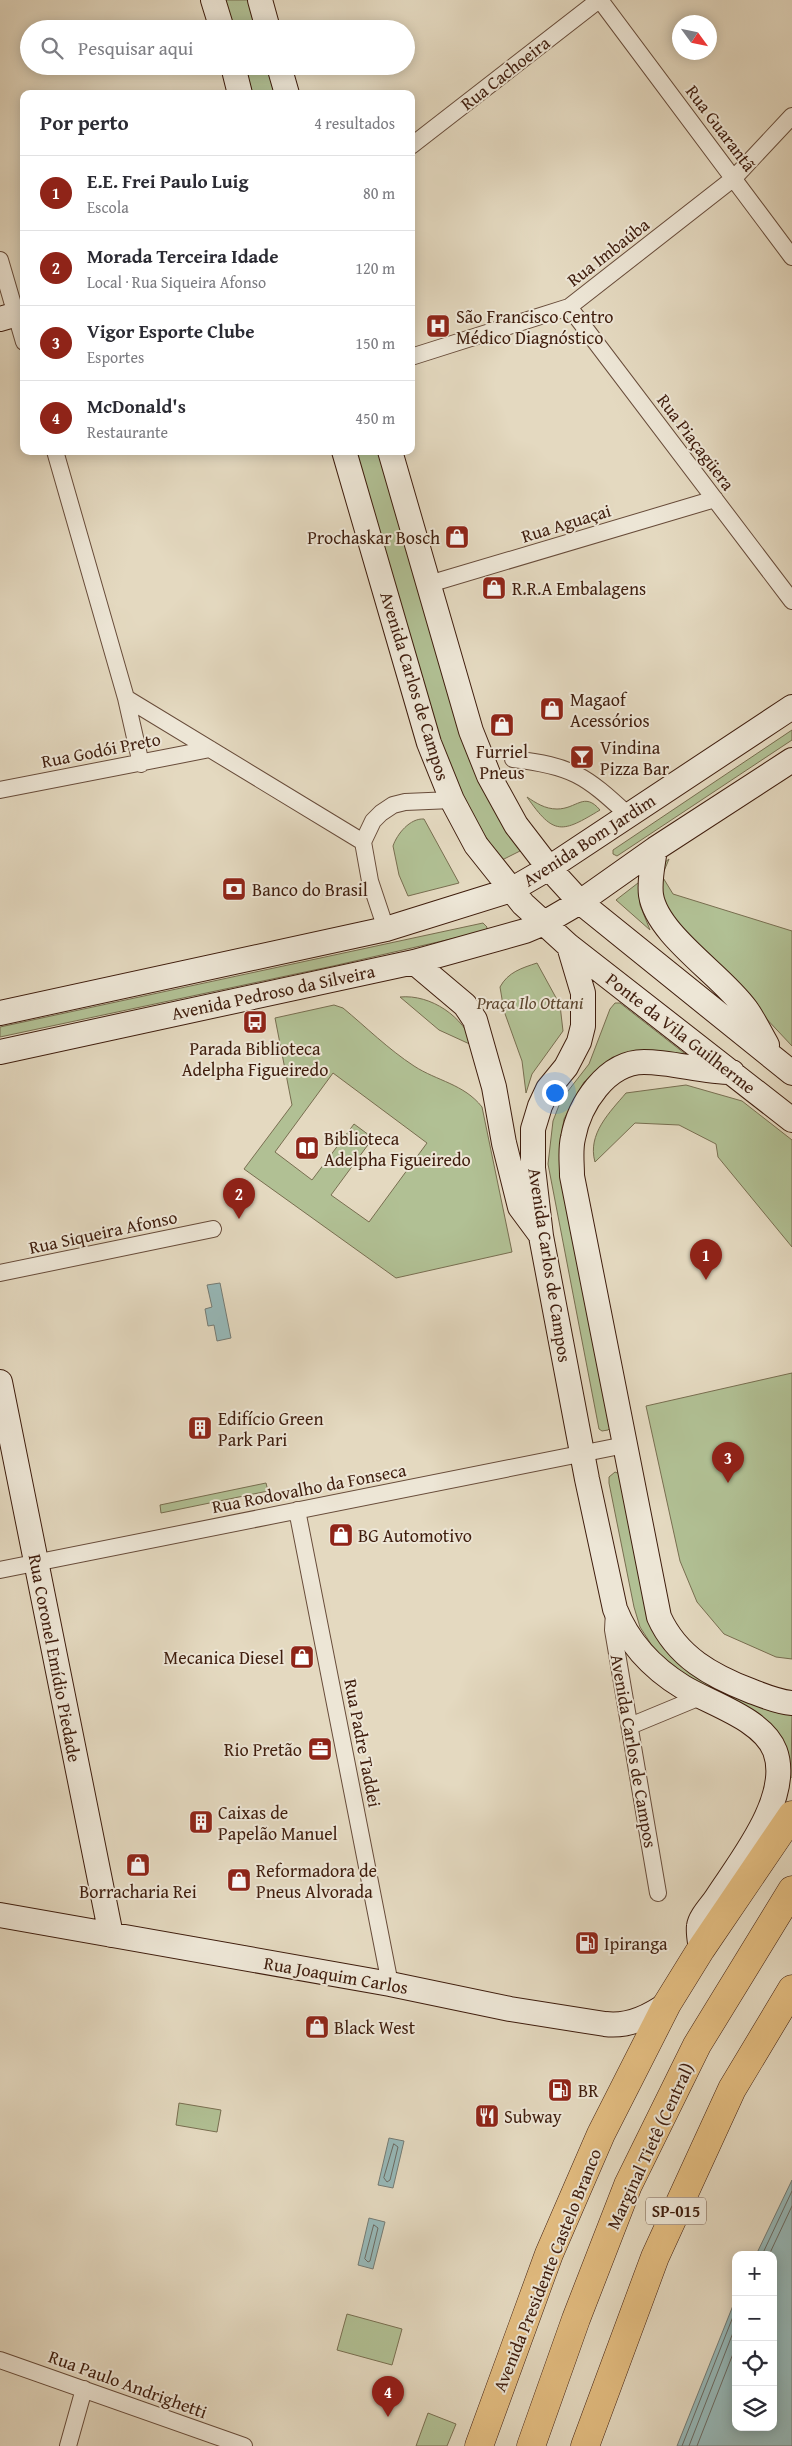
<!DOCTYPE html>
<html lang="pt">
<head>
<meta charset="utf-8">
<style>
	:root { --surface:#fff; --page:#f7f7f7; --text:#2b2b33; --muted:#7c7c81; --line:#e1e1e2; --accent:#8f2418 }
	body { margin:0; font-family:"Gentium Book Plus",serif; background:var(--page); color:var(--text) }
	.controls { position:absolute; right:15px; bottom:15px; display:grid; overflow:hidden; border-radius:10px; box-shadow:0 2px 12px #0003 }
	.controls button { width:45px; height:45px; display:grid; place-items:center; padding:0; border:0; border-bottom:1px solid var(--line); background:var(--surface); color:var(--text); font:25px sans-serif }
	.compass { position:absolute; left:672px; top:15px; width:45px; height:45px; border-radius:50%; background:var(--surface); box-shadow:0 2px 12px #0003; rotate:123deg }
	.you { position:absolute; left:554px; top:1092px; width:18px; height:18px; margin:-12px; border:4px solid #fff; border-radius:50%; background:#1a73e8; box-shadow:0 0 0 8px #1a73e833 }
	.badge { display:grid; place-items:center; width:32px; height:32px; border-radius:50%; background:var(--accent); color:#fff; font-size:16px; font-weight:700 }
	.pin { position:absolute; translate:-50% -41px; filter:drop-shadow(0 1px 2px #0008) }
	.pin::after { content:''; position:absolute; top:26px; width:18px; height:15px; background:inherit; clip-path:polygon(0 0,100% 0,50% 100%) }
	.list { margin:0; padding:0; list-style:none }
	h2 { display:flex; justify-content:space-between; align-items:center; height:65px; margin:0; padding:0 20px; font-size:21px }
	h2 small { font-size:16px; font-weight:400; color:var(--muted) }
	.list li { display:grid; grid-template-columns:32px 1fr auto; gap:15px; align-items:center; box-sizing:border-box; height:75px; padding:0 20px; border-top:1px solid var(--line) }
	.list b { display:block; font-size:19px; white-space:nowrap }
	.list p { margin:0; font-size:16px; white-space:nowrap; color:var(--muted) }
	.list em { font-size:16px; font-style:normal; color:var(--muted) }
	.icon { flex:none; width:28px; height:28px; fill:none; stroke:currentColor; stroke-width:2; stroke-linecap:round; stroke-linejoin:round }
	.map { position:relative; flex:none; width:792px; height:2446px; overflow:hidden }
	.search { position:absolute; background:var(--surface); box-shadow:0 2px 12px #0003; left:20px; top:20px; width:395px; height:55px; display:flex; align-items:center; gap:12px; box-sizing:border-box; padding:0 18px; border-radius:28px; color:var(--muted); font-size:19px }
	.panel { position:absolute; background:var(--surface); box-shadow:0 2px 12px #0003; left:20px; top:90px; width:395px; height:365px; border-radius:10px }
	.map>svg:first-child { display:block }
	.green { fill:#b1c094; stroke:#786e50; fill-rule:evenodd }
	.water { fill:#97b9b9; stroke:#747b74 }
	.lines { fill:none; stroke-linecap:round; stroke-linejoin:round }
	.shore { stroke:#6b6b63; stroke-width:1 }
	.street-casing { stroke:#684c3a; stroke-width:18 }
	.secondary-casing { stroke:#3f1d0d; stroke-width:26 }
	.highway-casing { stroke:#3f1d0d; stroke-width:29 }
	.street { stroke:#ede6d6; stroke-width:16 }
	.secondary { stroke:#ede6d6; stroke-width:24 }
	.highway { stroke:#e2bc80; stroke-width:28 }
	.labels { text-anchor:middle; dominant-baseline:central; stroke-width:4; stroke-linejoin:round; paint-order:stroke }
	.shield { fill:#ede6d6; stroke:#735949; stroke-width:1 }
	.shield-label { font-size:16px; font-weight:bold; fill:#3f1d0d }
	.street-label { font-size:18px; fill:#3f1d0d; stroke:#ede6d6 }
	.poi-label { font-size:18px; fill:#3f1d0d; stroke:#ede6d6; text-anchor:start }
	.park-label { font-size:18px; font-style:italic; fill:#5c462f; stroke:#ede6d6 }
</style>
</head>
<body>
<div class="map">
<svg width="792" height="2446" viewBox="0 0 792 2446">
	<rect width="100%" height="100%" fill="#e4d9c0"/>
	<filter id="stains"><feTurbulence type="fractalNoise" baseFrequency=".004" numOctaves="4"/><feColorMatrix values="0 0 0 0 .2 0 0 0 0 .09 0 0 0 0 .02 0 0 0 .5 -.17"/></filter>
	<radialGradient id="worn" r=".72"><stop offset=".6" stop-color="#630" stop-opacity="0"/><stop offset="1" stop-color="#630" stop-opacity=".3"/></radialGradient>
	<!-- green -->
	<path class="green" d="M225,0H248L256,29H233Z
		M244,66H267L276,94H253Z
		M356,451H379L522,850L502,860C474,824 456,783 440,740Z
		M792,730V740L617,856L613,854V850Z
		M527,797C536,803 545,809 557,809C577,809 584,791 600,810C562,833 554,836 527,797Z
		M424,819L459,883L408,896L399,875L393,846C397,834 410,818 424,819Z
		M669,859L662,876L673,894L792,931V1046L639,883L640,905L650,930L616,900Z
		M483,923L487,927L486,931L333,966L0,1037V1027Z
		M537,963L560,1005L563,1031L532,1074L526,1093L522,1061L504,1011L500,987C508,972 522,968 537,963Z
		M400,997C431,994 464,1017 474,1046L439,1030Z
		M615,1003H620L693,1060L636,1051L619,1057L584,1082L564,1119L561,1137L611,1427L608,1430L602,1431L599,1429L548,1164L553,1121L561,1100L589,1064L610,1009Z
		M334,1005L343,1008C366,1027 388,1049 414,1066C437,1081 464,1084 482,1107L512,1252L396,1278L244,1169L292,1105L275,1018ZM333,1073L427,1143L369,1222L331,1195L373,1138L354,1124L312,1180L275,1152Z
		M686,1085L742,1101L792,1140V1247L718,1157L716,1144L679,1125L635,1123L595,1162C587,1134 610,1112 626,1093Z
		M792,1373V1659L776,1657L724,1634L697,1602L680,1561L646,1406Z
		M615,1472L620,1474L651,1621L792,1710L791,1778L781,1746L686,1678L658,1655L640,1627L634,1607L609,1483V1477Z
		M266,1483L268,1491L161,1513L160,1505Z
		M179,2103L221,2110L217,2132L176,2125Z
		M347,2314L402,2329L392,2365L337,2350Z
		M428,2413L456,2424L447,2446H416Z"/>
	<!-- water -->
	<path class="water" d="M220,1283L231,1338L217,1341L214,1325L208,1326L205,1309L212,1307L207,1285Z
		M389,2138L404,2141L393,2188L378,2185Z
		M792,2180V2446H677L736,2298V2427H773V2255H756Z
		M369,2218L385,2222L373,2269L358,2265Z"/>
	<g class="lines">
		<!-- shore -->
		<path class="shore" d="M394,2144L398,2147L390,2180L387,2182L384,2178Z
			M374,2225L378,2228L370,2261L368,2262L365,2259Z
			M762,2255L792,2191
			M769,2255L792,2206
			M682,2446L736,2309
			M689,2446L736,2325
			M697,2446L736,2346"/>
		<defs>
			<path id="street" d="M600,0L792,257
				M411,146L599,0
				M0,260L24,342
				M569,307L792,601
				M411,357L569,307L734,178L792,116
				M55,451L126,698L363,842
				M429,584L715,499
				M126,698L141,764
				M513,759C572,766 585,775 628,815
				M0,790L210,749
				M386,929L370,881L363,842L373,821L381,813L393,805L405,802L452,800
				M0,1273L213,1229
				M297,1510L390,1984
				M0,1570L625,1445
				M614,1611L613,1630L658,1893
				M630,1726L700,1697
				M0,2360L244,2446
				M68,2446L84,2389"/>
			<path id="secondary" d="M213,0L222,29
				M260,0L268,29
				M233,66L240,94
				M279,66L287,94
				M0,319L24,312
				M344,451L429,743L452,800L476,845L523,904L569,946L792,1120
				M390,451L471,731L489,776L516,825L549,868L580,902L792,1073
				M655,849C653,864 649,880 651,895C657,935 722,975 746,1009C754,1020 760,1033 767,1045
				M569,946L583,993V1026L579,1042L566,1067L548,1089L540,1106L533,1129V1168L541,1236L587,1479L615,1609C628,1642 652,1668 683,1687C711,1704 763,1719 775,1751C792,1797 741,1860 717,1897C712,1905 700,1917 699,1926C698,1933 700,1942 701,1949
				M414,962L465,1005L475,1020L494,1087L504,1143L520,1207L540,1234
				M0,1013L386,929L511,890L549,868L792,707
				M0,1052L414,962L525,931L544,923L580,902L655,849L792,760
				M732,1072C702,1072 673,1062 644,1062C606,1062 579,1105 573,1138C570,1150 572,1163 572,1176L659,1617C677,1657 712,1676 751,1691C764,1696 778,1702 792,1703
				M0,1382L111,1935
				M0,1915L390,1984L510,2009L605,2024C628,2027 649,2017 667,2004"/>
			<path id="highway" d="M479,2446L549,2254L601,2134L667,2004L701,1949L792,1815
				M531,2446L576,2319L628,2185L697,2045L792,1890
				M585,2446L655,2257L732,2089L792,1989"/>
		</defs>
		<!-- street casing -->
		<use href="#street" class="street-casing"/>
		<!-- secondary casing -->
		<use href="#secondary" class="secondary-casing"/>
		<!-- highway casing -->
		<use href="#highway" class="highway-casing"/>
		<!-- street -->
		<use href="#street" class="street"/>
		<!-- secondary -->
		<use href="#secondary" class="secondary"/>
		<!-- highway -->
		<use href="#highway" class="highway"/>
	</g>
	<!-- icons -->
	<defs>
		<symbol id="hospital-square" viewBox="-11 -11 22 22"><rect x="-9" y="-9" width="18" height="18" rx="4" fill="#8f2418" stroke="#ede6d6"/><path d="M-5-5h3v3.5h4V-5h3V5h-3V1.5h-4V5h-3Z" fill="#fff"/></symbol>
		<symbol id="shop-square" viewBox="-11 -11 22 22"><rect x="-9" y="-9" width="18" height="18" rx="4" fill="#8f2418" stroke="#ede6d6"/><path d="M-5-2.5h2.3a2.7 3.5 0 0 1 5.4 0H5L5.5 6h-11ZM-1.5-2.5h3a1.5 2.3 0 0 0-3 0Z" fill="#fff"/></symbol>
		<symbol id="bar-square" viewBox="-11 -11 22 22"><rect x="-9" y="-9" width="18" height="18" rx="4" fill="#8f2418" stroke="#ede6d6"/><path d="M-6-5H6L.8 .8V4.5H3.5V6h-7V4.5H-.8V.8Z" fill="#fff"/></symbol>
		<symbol id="bank-square" viewBox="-11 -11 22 22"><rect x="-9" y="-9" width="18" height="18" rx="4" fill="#8f2418" stroke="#ede6d6"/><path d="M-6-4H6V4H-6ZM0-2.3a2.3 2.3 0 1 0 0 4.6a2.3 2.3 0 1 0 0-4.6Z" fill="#fff"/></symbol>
		<symbol id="bus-square" viewBox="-11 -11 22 22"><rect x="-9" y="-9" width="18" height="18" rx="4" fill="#8f2418" stroke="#ede6d6"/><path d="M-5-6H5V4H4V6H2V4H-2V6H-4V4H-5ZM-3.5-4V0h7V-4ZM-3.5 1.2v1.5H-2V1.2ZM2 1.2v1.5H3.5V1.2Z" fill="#fff"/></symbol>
		<symbol id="library-square" viewBox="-11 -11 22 22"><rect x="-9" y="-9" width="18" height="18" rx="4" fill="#8f2418" stroke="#ede6d6"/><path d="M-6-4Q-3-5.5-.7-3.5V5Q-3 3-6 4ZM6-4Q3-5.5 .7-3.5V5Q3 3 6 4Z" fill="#fff"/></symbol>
		<symbol id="building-square" viewBox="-11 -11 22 22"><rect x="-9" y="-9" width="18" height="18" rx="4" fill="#8f2418" stroke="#ede6d6"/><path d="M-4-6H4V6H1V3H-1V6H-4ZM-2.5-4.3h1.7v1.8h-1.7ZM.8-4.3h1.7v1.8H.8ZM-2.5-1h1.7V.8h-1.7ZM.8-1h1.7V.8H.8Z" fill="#fff"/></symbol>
		<symbol id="office-square" viewBox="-11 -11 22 22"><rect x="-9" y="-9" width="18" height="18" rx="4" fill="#8f2418" stroke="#ede6d6"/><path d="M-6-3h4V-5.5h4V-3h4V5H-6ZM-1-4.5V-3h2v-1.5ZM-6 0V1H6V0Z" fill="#fff"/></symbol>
		<symbol id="fuel-square" viewBox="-11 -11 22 22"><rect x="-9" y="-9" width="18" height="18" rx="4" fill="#8f2418" stroke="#ede6d6"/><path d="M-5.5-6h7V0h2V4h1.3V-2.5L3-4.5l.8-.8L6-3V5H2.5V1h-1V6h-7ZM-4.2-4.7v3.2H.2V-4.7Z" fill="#fff"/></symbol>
		<symbol id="restaurant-square" viewBox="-11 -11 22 22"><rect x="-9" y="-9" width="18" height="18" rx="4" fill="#8f2418" stroke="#ede6d6"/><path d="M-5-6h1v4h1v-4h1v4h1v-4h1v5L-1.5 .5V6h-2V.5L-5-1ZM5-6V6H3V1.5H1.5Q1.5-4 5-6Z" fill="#fff"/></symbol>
	</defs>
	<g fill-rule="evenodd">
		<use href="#hospital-square" x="424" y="312" width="28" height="28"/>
		<use href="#shop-square" x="443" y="523" width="28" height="28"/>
		<use href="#shop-square" x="480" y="574" width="28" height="28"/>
		<use href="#shop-square" x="538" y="695" width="28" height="28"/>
		<use href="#shop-square" x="488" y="711" width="28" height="28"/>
		<use href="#bar-square" x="568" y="743" width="28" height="28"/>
		<use href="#bank-square" x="220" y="875" width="28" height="28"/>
		<use href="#bus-square" x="241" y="1008" width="28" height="28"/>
		<use href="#library-square" x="293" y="1134" width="28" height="28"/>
		<use href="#building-square" x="186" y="1414" width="28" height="28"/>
		<use href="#shop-square" x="327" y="1521" width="28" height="28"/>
		<use href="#shop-square" x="288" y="1643" width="28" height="28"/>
		<use href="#office-square" x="306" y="1735" width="28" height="28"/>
		<use href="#building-square" x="187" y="1808" width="28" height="28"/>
		<use href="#shop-square" x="124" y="1851" width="28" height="28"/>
		<use href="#shop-square" x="225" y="1866" width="28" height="28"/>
		<use href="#fuel-square" x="573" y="1929" width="28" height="28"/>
		<use href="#shop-square" x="303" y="2013" width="28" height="28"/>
		<use href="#fuel-square" x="546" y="2076" width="28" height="28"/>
		<use href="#restaurant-square" x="473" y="2102" width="28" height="28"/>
	</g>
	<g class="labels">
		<!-- shield labels -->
		<rect class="shield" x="646" y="2197.5" width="60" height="27" rx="4"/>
		<g class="shield-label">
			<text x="676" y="2211">SP-015</text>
		</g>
		<!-- street labels -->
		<g class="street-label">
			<text transform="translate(505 73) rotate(-38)">Rua Cachoeira</text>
			<text transform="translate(721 128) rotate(53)">Rua Guarantã</text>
			<text transform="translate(608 252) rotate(-38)">Rua Imbaúba</text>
			<text transform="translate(696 442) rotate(53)">Rua Piaçagüera</text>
			<text transform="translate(566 523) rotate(-17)">Rua Aguaçai</text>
			<text transform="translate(415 686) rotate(73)">Avenida Carlos de Campos</text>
			<text transform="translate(101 750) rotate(-11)">Rua Godói Preto</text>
			<text transform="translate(589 840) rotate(-33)">Avenida Bom Jardim</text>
			<text transform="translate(273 992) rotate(-12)">Avenida Pedroso da Silveira</text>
			<text transform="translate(681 1033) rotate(38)">Ponte da Vila Guilherme</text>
			<text transform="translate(103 1232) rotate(-12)">Rua Siqueira Afonso</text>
			<text transform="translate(550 1265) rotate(81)">Avenida Carlos de Campos</text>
			<text transform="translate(309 1488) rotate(-11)">Rua Rodovalho da Fonseca</text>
			<text transform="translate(55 1658) rotate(79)">Rua Coronel Emídio Piedade</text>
			<text transform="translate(363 1743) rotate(79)">Rua Padre Taddei</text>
			<text transform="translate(634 1751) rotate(80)">Avenida Carlos de Campos</text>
			<text transform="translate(336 1975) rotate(10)">Rua Joaquim Carlos</text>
			<text transform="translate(650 2146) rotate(-65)">Marginal Tietê (Central)</text>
			<text transform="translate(547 2270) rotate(-68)">Avenida Presidente Castelo Branco</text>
			<text transform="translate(128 2384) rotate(20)">Rua Paulo Andrighetti</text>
		</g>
		<!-- poi labels -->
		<g class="poi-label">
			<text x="456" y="316">São Francisco Centro<tspan x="456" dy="21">Médico Diagnóstico</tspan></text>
			<text x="440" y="537" text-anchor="end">Prochaskar Bosch</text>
			<text x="512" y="588">R.R.A Embalagens</text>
			<text x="570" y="699">Magaof<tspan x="570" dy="21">Acessórios</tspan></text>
			<text x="600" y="747">Vindina<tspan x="600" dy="21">Pizza Bar</tspan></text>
			<text x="502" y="751" text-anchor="middle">Furriel<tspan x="502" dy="21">Pneus</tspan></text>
			<text x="252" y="889">Banco do Brasil</text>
			<text x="255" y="1048" text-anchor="middle">Parada Biblioteca<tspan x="255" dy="21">Adelpha Figueiredo</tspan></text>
			<text x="324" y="1138">Biblioteca<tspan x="324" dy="21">Adelpha Figueiredo</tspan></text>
			<text x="218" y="1418">Edifício Green<tspan x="218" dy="21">Park Pari</tspan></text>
			<text x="358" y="1535">BG Automotivo</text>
			<text x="284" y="1657" text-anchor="end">Mecanica Diesel</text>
			<text x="302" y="1749" text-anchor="end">Rio Pretão</text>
			<text x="218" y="1812">Caixas de<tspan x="218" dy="21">Papelão Manuel</tspan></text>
			<text x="256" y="1870">Reformadora de<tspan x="256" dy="21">Pneus Alvorada</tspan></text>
			<text x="138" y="1891" text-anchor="middle">Borracharia Rei</text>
			<text x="604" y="1943">Ipiranga</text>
			<text x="334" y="2027">Black West</text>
			<text x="578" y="2090">BR</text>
			<text x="504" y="2116">Subway</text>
		</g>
		<!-- park labels -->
		<g class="park-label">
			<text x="530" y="1002">Praça Ilo Ottani</text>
		</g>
	</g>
	<rect width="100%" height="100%" filter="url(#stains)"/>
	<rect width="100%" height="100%" fill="url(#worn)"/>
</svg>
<div class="controls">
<button>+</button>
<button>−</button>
<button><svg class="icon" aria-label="locate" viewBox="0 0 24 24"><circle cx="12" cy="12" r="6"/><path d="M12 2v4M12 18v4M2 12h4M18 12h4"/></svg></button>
<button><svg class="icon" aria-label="layers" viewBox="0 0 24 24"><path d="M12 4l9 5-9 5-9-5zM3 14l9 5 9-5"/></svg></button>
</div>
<svg class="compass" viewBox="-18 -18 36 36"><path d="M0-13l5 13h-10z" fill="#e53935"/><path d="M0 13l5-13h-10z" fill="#7c7c81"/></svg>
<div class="you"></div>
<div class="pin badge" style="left:706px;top:1280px">1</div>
<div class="pin badge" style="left:239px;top:1219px">2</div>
<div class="pin badge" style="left:728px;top:1483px">3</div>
<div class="pin badge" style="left:388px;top:2417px">4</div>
<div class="search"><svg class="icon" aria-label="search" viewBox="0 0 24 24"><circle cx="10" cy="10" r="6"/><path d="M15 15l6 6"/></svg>Pesquisar aqui</div>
<section class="panel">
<h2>Por perto<small>4 resultados</small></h2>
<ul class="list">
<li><span class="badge">1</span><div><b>E.E. Frei Paulo Luig</b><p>Escola</p></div><em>80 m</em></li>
<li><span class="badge">2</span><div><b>Morada Terceira Idade</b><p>Local · Rua Siqueira Afonso</p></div><em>120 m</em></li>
<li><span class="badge">3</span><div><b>Vigor Esporte Clube</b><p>Esportes</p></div><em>150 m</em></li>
<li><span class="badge">4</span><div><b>McDonald's</b><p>Restaurante</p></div><em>450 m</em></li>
</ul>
</section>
</div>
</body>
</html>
